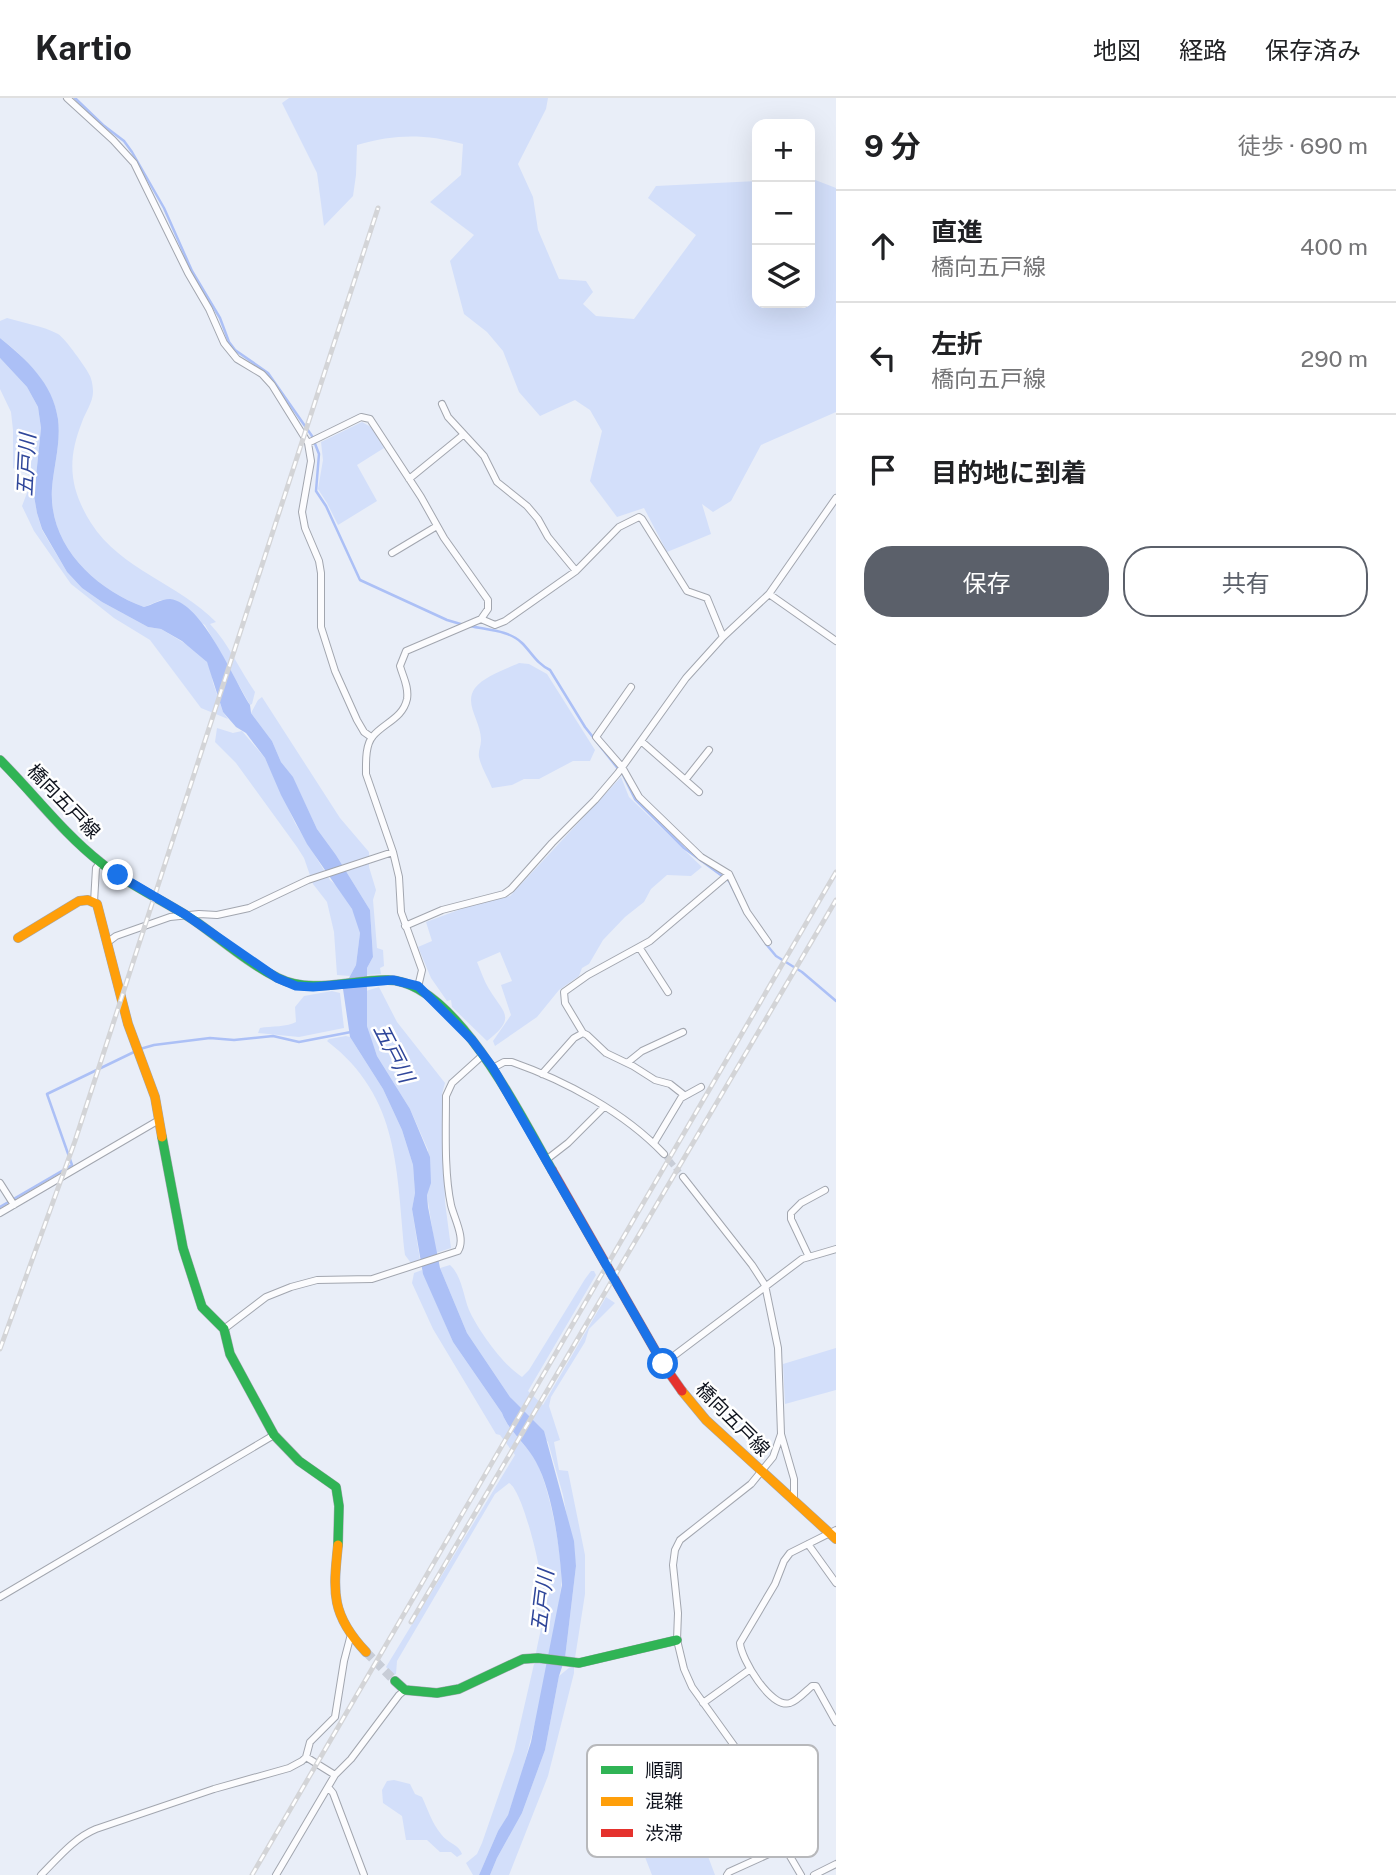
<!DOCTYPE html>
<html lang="ja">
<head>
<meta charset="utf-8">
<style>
	:root { --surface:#fff; --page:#f6f6f6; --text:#202124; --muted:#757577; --line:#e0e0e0; --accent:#5b606a }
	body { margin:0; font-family:"Public Sans","Noto Sans JP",sans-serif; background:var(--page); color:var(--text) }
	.controls { position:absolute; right:21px; top:21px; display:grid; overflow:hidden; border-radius:14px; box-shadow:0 7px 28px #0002 }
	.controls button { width:63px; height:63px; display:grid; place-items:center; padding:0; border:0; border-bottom:2px solid var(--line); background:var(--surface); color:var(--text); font:35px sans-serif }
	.stop { position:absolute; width:21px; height:21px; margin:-16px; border:5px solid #1a73e8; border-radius:50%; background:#fff }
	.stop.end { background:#1a73e8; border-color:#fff; box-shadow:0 2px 7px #0008 }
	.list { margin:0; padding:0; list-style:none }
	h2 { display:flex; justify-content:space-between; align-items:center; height:91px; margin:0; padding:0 28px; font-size:30px }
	h2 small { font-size:23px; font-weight:400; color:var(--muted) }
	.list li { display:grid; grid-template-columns:46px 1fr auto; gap:21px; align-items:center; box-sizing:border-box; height:112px; padding:0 28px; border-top:2px solid var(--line) }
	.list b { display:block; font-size:26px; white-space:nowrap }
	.list p { margin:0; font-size:23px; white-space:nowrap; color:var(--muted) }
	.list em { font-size:23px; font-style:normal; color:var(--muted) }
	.actions { display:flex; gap:14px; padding:21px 28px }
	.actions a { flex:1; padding:16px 0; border:2px solid var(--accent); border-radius:28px; text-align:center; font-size:24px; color:var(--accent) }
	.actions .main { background:var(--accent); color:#fff }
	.icon { flex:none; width:38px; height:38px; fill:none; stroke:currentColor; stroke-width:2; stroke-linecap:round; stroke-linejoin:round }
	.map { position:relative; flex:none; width:836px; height:1777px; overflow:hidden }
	header { display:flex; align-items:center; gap:42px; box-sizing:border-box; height:98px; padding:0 35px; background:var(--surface); border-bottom:2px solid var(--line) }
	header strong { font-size:33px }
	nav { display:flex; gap:38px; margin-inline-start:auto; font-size:24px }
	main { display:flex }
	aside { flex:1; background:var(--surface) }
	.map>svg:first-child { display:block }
	.green { fill:#d3dffa }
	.water { fill:#acc0f6 }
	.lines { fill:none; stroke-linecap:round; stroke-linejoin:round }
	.stream { stroke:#acc0f6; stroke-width:2.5 }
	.street-tunnel { stroke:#c8cdd7; stroke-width:6; stroke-dasharray:6 3; stroke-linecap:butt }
	.secondary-tunnel { stroke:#c8cdd7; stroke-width:9; stroke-dasharray:9 4.5; stroke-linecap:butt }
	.street-casing { stroke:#a2a6af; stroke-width:8 }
	.fast-casing { stroke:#a2a6af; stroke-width:10 }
	.slow-casing { stroke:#a2a6af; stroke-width:10 }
	.jam-casing { stroke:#a2a6af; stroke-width:10 }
	.street { stroke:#fcfcfe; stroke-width:6 }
	.fast { stroke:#30b455; stroke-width:9 }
	.slow { stroke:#ff9f0a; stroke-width:9 }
	.jam { stroke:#e5322d; stroke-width:9 }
	.rail-casing { stroke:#d3d4d7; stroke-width:5 }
	.rail { stroke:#fff; stroke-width:2.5; stroke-dasharray:8; stroke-linecap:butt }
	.route { stroke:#1a73e8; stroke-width:9 }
	.labels { text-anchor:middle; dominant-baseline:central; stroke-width:5; stroke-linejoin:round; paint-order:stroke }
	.street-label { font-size:19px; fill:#0f131d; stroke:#fff }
	.water-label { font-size:21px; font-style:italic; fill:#2f469a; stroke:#fff }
	.key { fill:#fff; stroke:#b7b8bb; stroke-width:2 }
	.key-label { font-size:19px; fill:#0f131d }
</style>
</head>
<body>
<header>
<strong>Kartio</strong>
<nav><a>地図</a><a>経路</a><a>保存済み</a></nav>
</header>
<main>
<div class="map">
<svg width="836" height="1777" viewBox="0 0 836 1777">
	<rect width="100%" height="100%" fill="#e9eef8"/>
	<!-- green -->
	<path class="green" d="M289,0H548L546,11L518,66L533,99L538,132L559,181L586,183L593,194L583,206L596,218L634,221L696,137L648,100L656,88L757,83V205H810V80L836,90V314L761,347L731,403L713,414L702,406L711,436L667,454L644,410L617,419L590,383L602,333L590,312L575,302L540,318L519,294L503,253L487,234L464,216L450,163L474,137L430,104L461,77L463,46C424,36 396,36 357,47L356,77L353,98L324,128L317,75L282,5Z
		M7,220C24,225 43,228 58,236C65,240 87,271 90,278C92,282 93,290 93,294C93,304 85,315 82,324C67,362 69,390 91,425C121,472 178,485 216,524L210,526C229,546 239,571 255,594L252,606L250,607L205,527L161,502L144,509C95,491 48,447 52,390C54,367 61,344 58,321C53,287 25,259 0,240V223Z
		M0,260L27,289L38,309L41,330L34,398L37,415L42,432L67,474L82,490L102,504L148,529L161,531L199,554L207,564L211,573L213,585L223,614L228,621L201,610L150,542L114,520L71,486L34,433L22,408L27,395L29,377L13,370V332L11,314L0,291Z
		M362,324L371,329L384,350L357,367L377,403L338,427L327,405L318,391L323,362L321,344Z
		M519,565L529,566L547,576L595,652L590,663H573L539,681H524L512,687L492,690C488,680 481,669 479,659C478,653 481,648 481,643C482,624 463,606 475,590C484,578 506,571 519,565Z
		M262,599L340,720L369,754V769L376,792L373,802L377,850L383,852L384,868L380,870L381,876L367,877V870L373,859L370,812L336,757L317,731L293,680L281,664L272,643L251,615L258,602Z
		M217,630L233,635L242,633L265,660L295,725L330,782L337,788L352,811L359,825L360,835L356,867L350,878L337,877L334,834L327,804L313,786L304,760L297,749L236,665L215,644Z
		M621,679L629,699L702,769L691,778L667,777L651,791L644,804L625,819L603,842L589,866L582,870L579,878L559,892L537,919L495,948L493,943L511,917L501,887L512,883L500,854L477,864C481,873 484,883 489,891C503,915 518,919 487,943L452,909L451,902L447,903L431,880L418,849L432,843L426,824L472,807L510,798Z
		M379,889L397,924L445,985L442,996L445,1104L451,1150L436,1155L427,1097L428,1052L410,1011L377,958L371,942L367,928L366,893Z
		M332,893L340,895L344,930L299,939L258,935L260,930C271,928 288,929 296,924L295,909L304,898Z
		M346,938L350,939L383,991L402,1032L413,1067L415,1095L412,1111L420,1162L411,1165L405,1157C396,1073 401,1000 327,943L329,941Z
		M450,1167C462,1178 463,1197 469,1212C478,1232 503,1267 522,1279L529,1272L585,1181L591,1173H594L596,1177L528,1293L543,1307L606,1199L615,1205L589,1231L585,1244L551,1299L549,1308L560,1342L554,1344L559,1372L568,1373L585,1457V1496L575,1560H565L576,1468L563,1397L548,1344L510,1299L467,1235L440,1170Z
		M422,1172L453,1244L502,1315C509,1334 526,1346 536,1363C549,1387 564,1461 561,1489C559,1512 553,1534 549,1557L536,1555C539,1538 544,1522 544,1505C545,1486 524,1393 509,1385L495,1396L397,1563L396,1576L393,1577L386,1569L515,1357L500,1337L496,1336L433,1231L412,1185L414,1175Z
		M836,1250V1292L785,1306L783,1266Z
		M537,1564L547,1566L539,1610L521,1678L508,1717L498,1733L479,1777H473L466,1765L477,1756L482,1745L514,1653L534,1566Z
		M570,1569H574V1575L548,1678L509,1777H490L497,1760L522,1715L545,1652L559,1578Z
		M394,1682L410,1686L415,1696L422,1699C428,1712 432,1725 441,1736C447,1745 459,1746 462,1756L457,1759L451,1754H440L427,1742H406L402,1718L383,1705L382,1692L387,1683Z
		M669,1728L706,1753L715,1777H652L638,1741Z"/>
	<!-- water -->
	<path class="water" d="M0,240C26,261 53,285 58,321C61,344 54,367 52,390C48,447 95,491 144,509C152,507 161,501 170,501C202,504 234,582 250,607L251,615L272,643L281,664L293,679L317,731L336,757L370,812L373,859L367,870V928L377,958L410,1011L430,1059L431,1085L427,1097L428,1109L440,1170L467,1235L510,1299L544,1333L574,1443L576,1468L565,1560L559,1578L545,1652L522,1715L497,1760L490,1777H479L498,1733L508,1717L531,1644L562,1487C560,1452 553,1395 536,1364C527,1346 509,1334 502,1315L453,1244L423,1176L412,1111L415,1095L413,1067L402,1032L383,991L350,939L343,891L356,867L360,835L352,811L307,746L281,697L265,660L246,635L236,629L223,614L207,564L182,543L161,531L148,529L102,504L82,490L67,474L42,431L37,415L34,398L41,330L38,309L27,289L0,260Z"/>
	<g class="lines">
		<!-- stream -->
		<path class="stream" d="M75,0L103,27L124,43L132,54L164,110L192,173L220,220L229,244L235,252L268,275L312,338L319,356L316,393L326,408L360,482L447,522L464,527
			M470,528C487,532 509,532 522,545C532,555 537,566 550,572L585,629L623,677L635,701L684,750L729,783L743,811
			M766,846L776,858L802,874L836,903
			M140,951L154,947L210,940L234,942L273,938L299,944L351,934
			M0,1109L72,1067L47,996L134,954"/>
		<!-- street-tunnel -->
		<path class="street-tunnel" d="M664,1056L683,1079"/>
		<!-- secondary-tunnel -->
		<path class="secondary-tunnel" d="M366,1554L395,1583"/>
		<defs>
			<path id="street" d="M67,0L113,42L134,65L188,175L209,211L224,245L237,261L262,276L272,287L308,345L311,363L302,414L305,430L319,463L321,475V529L335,573L357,622L364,634L371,639
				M442,306L448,319L484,358L497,384L527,408L538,421L548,439L576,473
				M308,345L361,319L370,321L421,399L444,440L488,502V511L481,521L406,553L400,568C403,579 409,589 407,601C403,620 384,625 373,638C365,647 366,665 366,676L393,754L399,779L401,814L422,872L418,889
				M409,381L463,337
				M392,455L437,428
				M769,496L836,543
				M481,521L495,527L505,523L576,473L619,429L639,419L642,421L687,493L707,500L723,539
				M631,589L596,639L622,669L639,699L701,759L729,776L747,814L768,844
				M641,643L699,694
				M686,681L709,652
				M94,804L96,770L100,765
				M405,828L442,812L504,796L511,791L552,745L595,702L618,675L686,580L723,539L769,496L836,400
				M108,844L116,838L170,819L199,816L217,817L249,810L308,782L393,754
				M639,849L668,894
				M583,935L565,905L564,894L588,877L650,843L729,776
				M627,965L642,953L683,934
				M493,970L504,964H512C566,983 624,1014 664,1056
				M542,976L574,940L583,935L587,937L606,955L633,968L655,982L670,986L684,997
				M654,1045L681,1000L701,989
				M546,1062L568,1045L604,1009
				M683,1079L752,1167L765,1187L778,1250L781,1336L773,1359L751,1386L680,1442L675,1452L673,1467L678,1515L677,1542L684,1571L692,1589L738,1653L767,1719L801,1777
				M0,1085L14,1107
				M0,1115L159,1022
				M809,1159L791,1121V1115L801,1105L825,1092
				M224,1231L266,1199L291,1189L317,1182L372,1181L458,1153C466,1141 454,1120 451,1107C444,1074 446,1031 446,998L452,985L483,957
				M663,1266L802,1161L836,1151
				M781,1336L794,1381V1401
				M836,1432L790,1455L784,1463L775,1486L740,1545C741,1561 771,1611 790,1605C797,1603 806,1593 812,1588H816L836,1624
				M808,1446L836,1485
				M0,1499L274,1337
				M703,1605L749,1572
				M306,1659L335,1677
				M328,1689L333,1695L364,1777
				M41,1777C58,1760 74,1740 96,1731L214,1691L289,1670L302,1663L306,1659L310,1644L335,1619L344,1563L350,1540
				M276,1777L335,1677L351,1661L399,1597L405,1592
				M727,1777L729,1774L784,1749
				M814,1777L836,1766"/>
			<path id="fast" d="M0,662C34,696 63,735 100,764C129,788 164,802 195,823C222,842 248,865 278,880C312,897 352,881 388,882C455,883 521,1019 552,1072
				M162,1039L183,1150L202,1209L224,1231L230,1256L274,1337L299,1363L336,1389L339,1408L338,1447
				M395,1583L405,1592L437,1595L459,1591L523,1561L538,1560L579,1565L677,1542"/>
			<path id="slow" d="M18,840L79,803L88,802L97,806L128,926L155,999L162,1039
				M682,1293L706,1322L836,1441
				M338,1447C333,1495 331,1517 366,1554"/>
			<path id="jam" d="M552,1072L663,1266L682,1293"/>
		</defs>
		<!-- street casing -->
		<use href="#street" class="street-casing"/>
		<!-- fast casing -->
		<use href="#fast" class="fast-casing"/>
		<!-- slow casing -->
		<use href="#slow" class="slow-casing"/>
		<!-- jam casing -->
		<use href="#jam" class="jam-casing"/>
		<!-- street -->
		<use href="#street" class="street"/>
		<!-- fast -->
		<use href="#fast" class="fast"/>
		<!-- slow -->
		<use href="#slow" class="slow"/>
		<!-- jam -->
		<use href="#jam" class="jam"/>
		<defs>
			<path id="rail" d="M0,1251L75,1043L378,110
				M411,1524L836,802
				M252,1777L836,774"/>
		</defs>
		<!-- rail casing -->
		<use href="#rail" class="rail-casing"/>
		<!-- rail -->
		<use href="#rail" class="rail"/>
	</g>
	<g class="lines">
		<!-- route -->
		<path class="route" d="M118,777L186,817L277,880L296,888L313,889L393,882L418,888L472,942L493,970L663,1266"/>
	</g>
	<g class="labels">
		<!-- street labels -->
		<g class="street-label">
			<text transform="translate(64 703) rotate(46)">橋向五戸線</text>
			<text transform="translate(733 1321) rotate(45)">橋向五戸線</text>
		</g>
		<!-- water labels -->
		<g class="water-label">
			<text transform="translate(26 367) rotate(-87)">五戸川</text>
			<text transform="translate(394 955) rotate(63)">五戸川</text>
			<text transform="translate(542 1503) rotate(-83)">五戸川</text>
		</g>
	</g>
	<!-- legend -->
	<rect x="587" y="1647" width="231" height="112" rx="10" class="key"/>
	<rect x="601" y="1668" width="32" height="8" fill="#30b455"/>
	<rect x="601" y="1699" width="32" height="9" fill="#ff9f0a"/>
	<rect x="601" y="1731" width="32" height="8" fill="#e5322d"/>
	<g class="key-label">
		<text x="645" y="1679">順調</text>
		<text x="645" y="1710">混雑</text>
		<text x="645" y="1742">渋滞</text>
	</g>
</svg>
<div class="controls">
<button>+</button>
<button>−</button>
<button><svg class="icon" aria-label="layers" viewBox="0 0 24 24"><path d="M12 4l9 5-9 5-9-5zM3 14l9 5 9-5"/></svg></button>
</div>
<div class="stop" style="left:663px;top:1266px"></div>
<div class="stop end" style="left:118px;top:777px"></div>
</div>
<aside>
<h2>9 分<small>徒歩 · 690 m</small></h2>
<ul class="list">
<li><svg class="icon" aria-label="ahead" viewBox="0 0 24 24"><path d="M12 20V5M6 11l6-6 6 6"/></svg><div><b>直進</b><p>橋向五戸線</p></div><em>400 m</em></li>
<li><svg class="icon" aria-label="left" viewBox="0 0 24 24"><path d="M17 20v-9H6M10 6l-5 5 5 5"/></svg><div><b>左折</b><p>橋向五戸線</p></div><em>290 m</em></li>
<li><svg class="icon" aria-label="arrive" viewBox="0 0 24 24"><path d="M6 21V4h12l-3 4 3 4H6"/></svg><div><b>目的地に到着</b></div></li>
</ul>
<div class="actions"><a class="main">保存</a><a>共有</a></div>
</aside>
</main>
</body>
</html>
